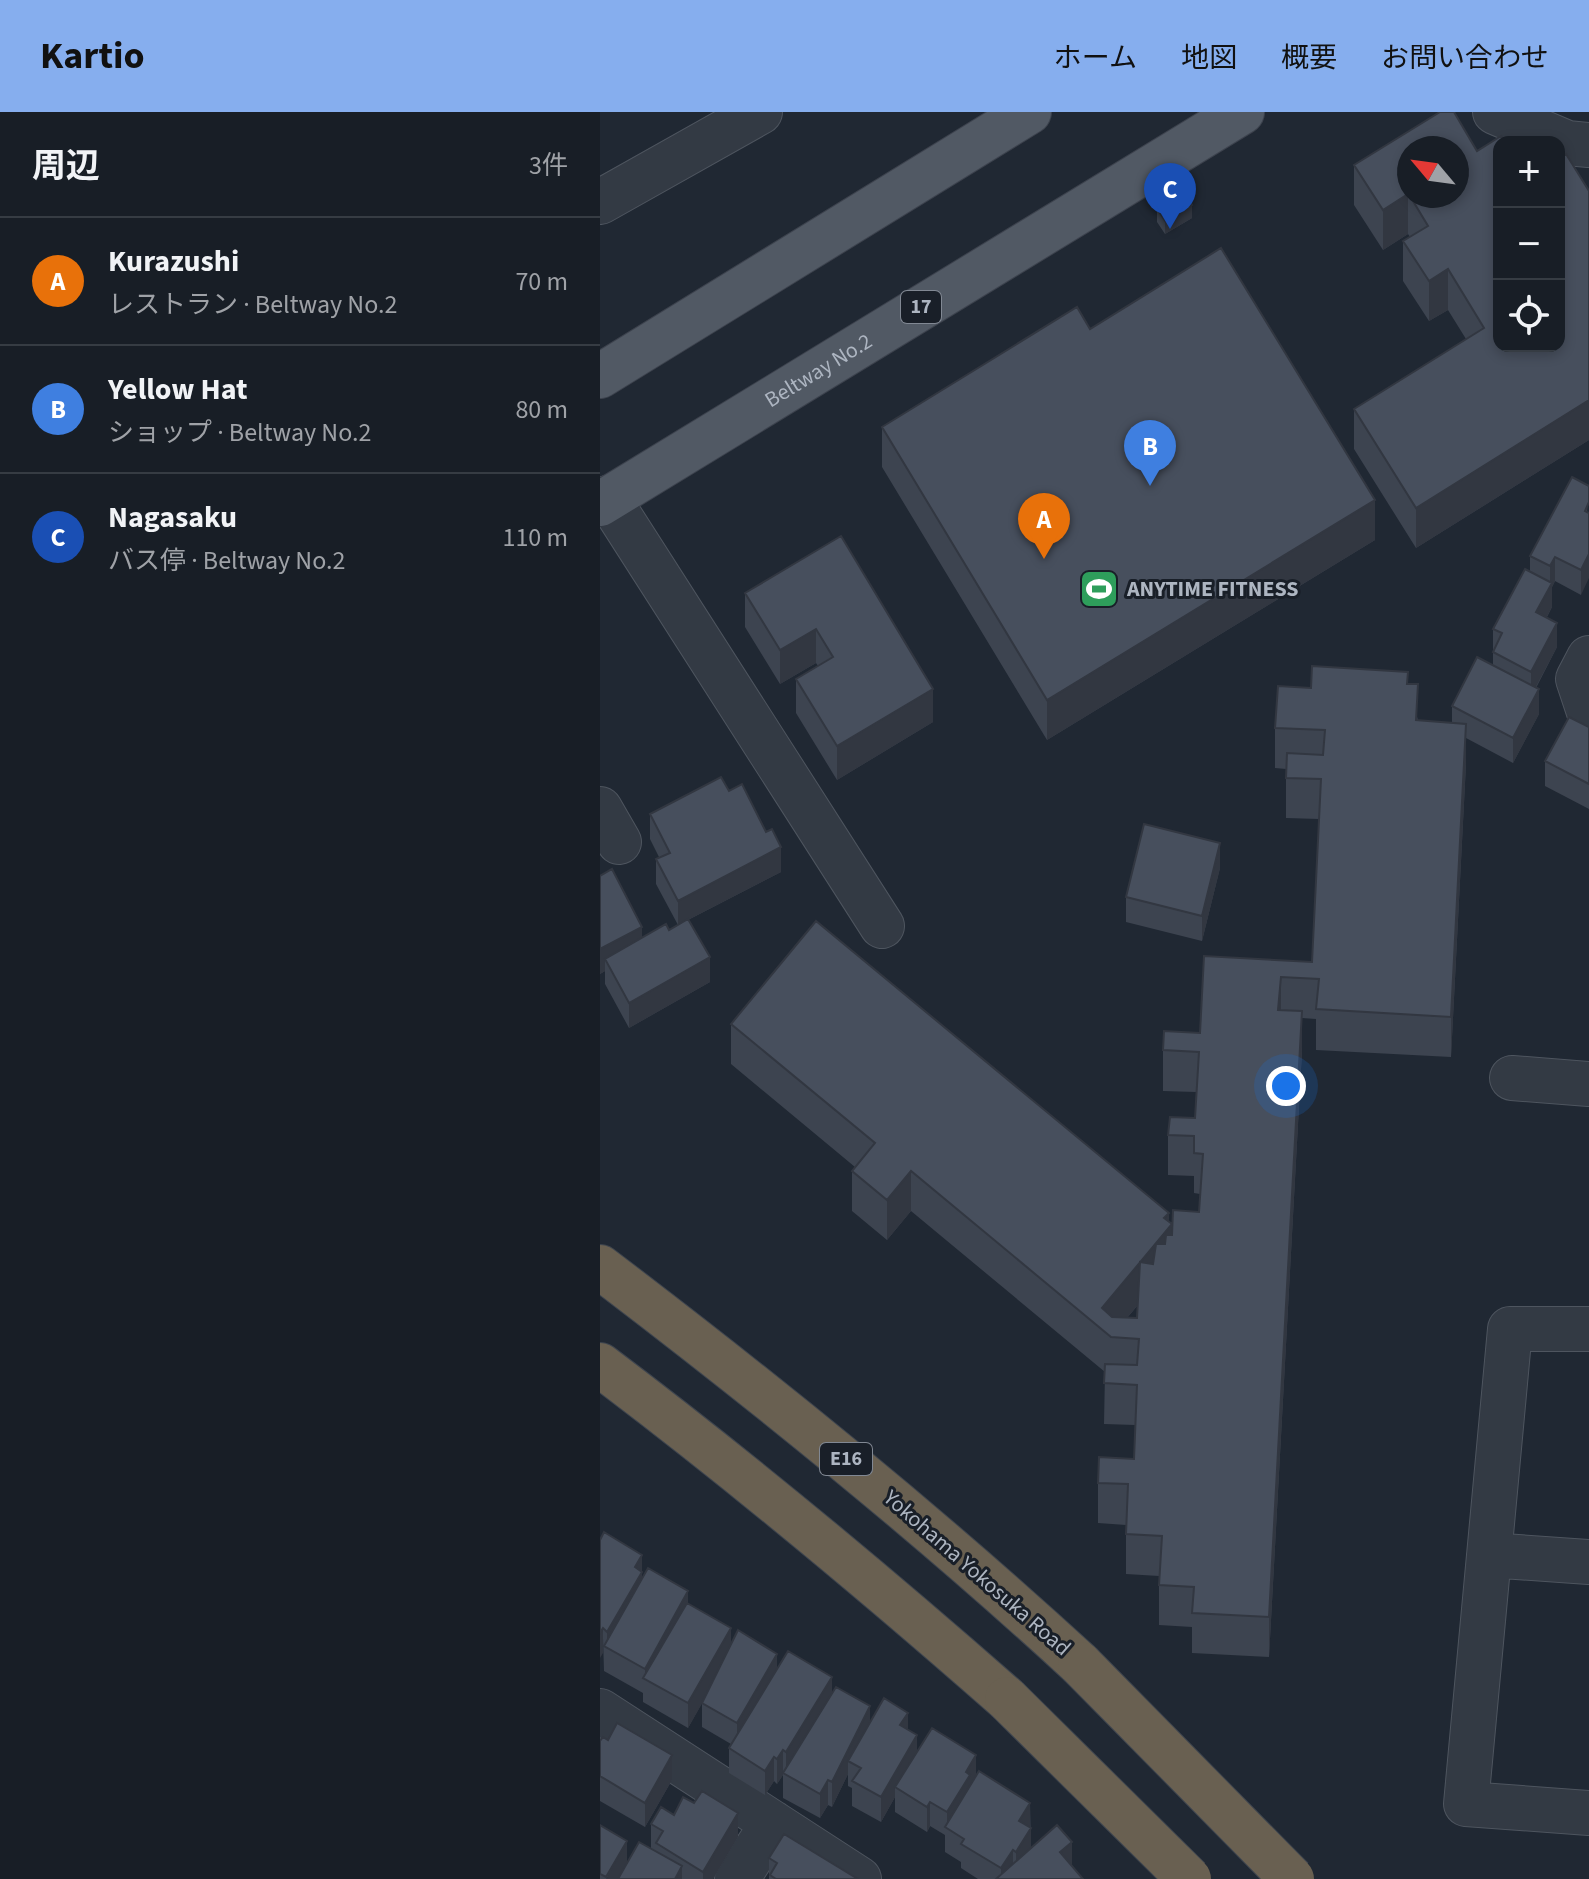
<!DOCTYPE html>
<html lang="ja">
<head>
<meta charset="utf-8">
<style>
	:root { --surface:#181e26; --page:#252b32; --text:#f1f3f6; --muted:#9fa2a7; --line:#363c43; --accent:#86aeee }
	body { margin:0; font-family:"Source Sans 3","Noto Sans JP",sans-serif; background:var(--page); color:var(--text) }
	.controls { position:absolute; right:24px; top:24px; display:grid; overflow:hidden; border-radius:16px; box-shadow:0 4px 12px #0003 }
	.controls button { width:72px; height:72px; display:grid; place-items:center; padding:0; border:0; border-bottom:2px solid var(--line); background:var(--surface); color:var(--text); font:40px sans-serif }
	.compass { position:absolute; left:797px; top:24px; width:72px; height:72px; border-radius:50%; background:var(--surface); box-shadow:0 4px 12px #0003; rotate:299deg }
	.you { position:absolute; left:686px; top:974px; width:28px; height:28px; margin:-20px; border:6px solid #fff; border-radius:50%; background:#1a73e8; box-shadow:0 0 0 12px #1a73e833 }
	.badge { display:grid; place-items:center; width:52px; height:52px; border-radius:50%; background:var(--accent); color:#fff; font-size:26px; font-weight:700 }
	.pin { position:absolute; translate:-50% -66px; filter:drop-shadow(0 2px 4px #0008) }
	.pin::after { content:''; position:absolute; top:42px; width:28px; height:24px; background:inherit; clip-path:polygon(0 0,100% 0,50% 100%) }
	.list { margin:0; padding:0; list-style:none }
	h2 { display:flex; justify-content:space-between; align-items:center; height:104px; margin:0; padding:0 32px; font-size:34px }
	h2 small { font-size:26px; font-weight:400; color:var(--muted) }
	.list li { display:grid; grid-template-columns:52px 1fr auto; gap:24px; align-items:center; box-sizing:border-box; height:128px; padding:0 32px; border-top:2px solid var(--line) }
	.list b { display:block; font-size:30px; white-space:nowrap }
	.list p { margin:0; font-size:26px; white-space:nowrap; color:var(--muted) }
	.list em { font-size:26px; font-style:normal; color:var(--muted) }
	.icon { flex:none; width:44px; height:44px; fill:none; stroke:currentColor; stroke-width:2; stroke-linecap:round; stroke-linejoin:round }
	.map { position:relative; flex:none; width:989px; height:1767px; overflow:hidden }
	header { display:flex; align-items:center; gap:48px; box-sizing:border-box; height:112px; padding:0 40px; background:var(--accent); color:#111 }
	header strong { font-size:38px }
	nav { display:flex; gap:44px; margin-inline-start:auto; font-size:28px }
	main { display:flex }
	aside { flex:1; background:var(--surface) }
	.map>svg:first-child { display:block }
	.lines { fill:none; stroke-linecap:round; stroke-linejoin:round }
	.minor-casing { stroke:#4e555f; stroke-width:46 }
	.major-casing { stroke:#3d434e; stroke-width:46 }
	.highway-casing { stroke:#3e454f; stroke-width:46 }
	.minor { stroke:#333a44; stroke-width:44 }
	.major { stroke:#515964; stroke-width:44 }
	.highway { stroke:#696051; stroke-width:44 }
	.highway-bridge-casing { stroke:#3e454f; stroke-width:46; stroke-linecap:butt }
	.highway-bridge { stroke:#696051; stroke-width:44 }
	.wall { fill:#3d4450; fill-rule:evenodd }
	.shaded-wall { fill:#323741 }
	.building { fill:#474f5d; stroke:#323741; stroke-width:2 }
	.labels { text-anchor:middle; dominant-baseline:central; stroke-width:6; stroke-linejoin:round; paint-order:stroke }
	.shield { fill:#191f28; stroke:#818893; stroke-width:2 }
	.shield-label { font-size:20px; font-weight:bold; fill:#adb5c1 }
	.street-label { font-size:22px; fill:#adb5c1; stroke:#191f28 }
	.poi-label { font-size:22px; font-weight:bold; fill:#adb5c1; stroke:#191f28; text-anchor:start }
</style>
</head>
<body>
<header>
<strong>Kartio</strong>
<nav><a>ホーム</a><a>地図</a><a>概要</a><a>お問い合わせ</a></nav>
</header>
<main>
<aside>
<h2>周辺<small>3件</small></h2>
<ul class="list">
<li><span class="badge" style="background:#e8710a">A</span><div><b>Kurazushi</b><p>レストラン · Beltway No.2</p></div><em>70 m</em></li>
<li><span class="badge" style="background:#3f7fe0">B</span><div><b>Yellow Hat</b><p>ショップ · Beltway No.2</p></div><em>80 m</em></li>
<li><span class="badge" style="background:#1a4fb4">C</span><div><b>Nagasaku</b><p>バス停 · Beltway No.2</p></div><em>110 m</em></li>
</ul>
</aside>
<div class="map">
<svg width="989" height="1767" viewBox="0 0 989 1767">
	<rect width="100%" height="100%" fill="#202833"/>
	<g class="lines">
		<defs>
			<path id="minor" d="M895,0L967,31L989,33
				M0,90L160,0
				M8,386L282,814
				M989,546L978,567L989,600
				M0,697L19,730
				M912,966L989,972
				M989,1217H910L866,1692L989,1701
				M889,1443L989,1450
				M0,1599L259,1767
				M137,1767L173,1711"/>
			<g id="major">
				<path d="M0,264L429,0"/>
				<path id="s1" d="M0,392L642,0"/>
			</g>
			<path id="highway" d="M0,1155C166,1281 327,1411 480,1552
				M0,1253C141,1359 275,1471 407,1587"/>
		</defs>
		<!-- minor casing -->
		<use href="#minor" class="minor-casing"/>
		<!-- major casing -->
		<use href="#major" class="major-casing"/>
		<!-- highway casing -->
		<use href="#highway" class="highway-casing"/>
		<!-- minor -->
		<use href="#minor" class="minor"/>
		<!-- major -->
		<use href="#major" class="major"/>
		<!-- highway -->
		<use href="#highway" class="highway"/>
		<defs>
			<path id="highway-bridge" d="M480,1552L692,1767
				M407,1587L589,1767"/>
		</defs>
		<!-- highway-bridge casing -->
		<use href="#highway-bridge" class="highway-bridge-casing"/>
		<!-- highway-bridge -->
		<use href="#highway-bridge" class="highway-bridge"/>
	</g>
	<!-- wall -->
	<path class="wall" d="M840,0L899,234L989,79V328L816,436L754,337V297L866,227L848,198L829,209L803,169V129L810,125L808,122L783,138L754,93V53ZM809,36L857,84H809Z
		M557,96L592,106L565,122L557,110Z
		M490,217L775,428L447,628L282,355V315Z
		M989,374L981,483L955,469L952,475V495L947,505L957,535L936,576L939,602L913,651L866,626V652L851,945L716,938V907L702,906V939L669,1545L592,1541V1515L559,1513V1464L526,1462V1413L498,1411V1371L534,1347L535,1313L504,1312L505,1260L311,1099L287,1128L252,1099V1059L255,1055L131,952V912L569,1110L572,1123L599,1100L600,1082L594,1081V1064L568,1063V1023L595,1006L596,980L563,979V938L600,921L604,844L712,850L719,707L686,706V657L675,656V616L711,576L808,572L818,608L852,611V594L893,553V517L930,460V444ZM538,1193L537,1206H527Z
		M241,424L333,610L237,668L196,601V567L218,554L216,551L180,572L145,515V481Z
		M989,615V697L945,674V649Z
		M129,679L181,760L88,808L110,870L29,916L5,872V859L0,862V764L42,826L69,818L78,813L56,772V747L59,745L50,727V702Z
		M620,756L602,829L526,810V785Z
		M0,1428L42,1459V1467L88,1492L131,1532L177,1558L232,1583L270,1611L308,1618L317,1640L376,1664L430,1691L431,1736L472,1754L483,1767H378L361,1756V1750L345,1740V1723L330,1714L327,1720L295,1700V1685L281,1710L252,1694V1676L248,1674V1662L232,1695L228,1693L220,1706L183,1686V1663L177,1672L174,1669L165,1683L129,1661V1636L131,1632L102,1615V1591L88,1616L43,1590V1581L4,1559Z
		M8,1628L72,1668L45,1715L0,1689V1629Z
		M74,1703L138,1725L113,1767H0V1713L27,1751L51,1736V1712Z
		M169,1746L258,1767H169Z"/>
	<!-- shaded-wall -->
	<path class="shaded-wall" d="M808,82V122L783,138V98Z
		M592,93V106L565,122V109Z
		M848,157V198L829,209V169Z
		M989,288V328L816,436V396Z
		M775,388V428L447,628V588Z
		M989,442V466L981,483V458Z
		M955,445V469L952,475V495L936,525V500L950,474V454Z
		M957,511V535L931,584V560Z
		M216,517V551L180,572V538Z
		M333,577V610L237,668V634Z
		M939,577V602L913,651V626Z
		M866,612V652L851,945V905Z
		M620,731V756L602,829V804Z
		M181,735V760L78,813V789Z
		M42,815V840L5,847V859L0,862V837Z
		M110,845V870L29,916V891Z
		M681,865V905L678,898Z
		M702,899V939L669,1545V1505Z
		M311,1059V1099L287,1128V1088Z
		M569,1101V1115L572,1112V1152L511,1225L502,1196Z
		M42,1443V1484L7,1536V1520L35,1455Z
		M88,1479V1504L45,1567V1557Z
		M3,1516V1541L0,1546V1521Z
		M131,1516V1541L88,1616V1591Z
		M177,1542V1566L137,1635V1611Z
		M232,1565V1590L186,1664V1640Z
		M270,1594V1619L248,1649V1662L232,1695V1670Z
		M308,1601V1625L300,1613Z
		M317,1623V1648L295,1675V1685L281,1710V1685Z
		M183,1638V1663L177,1672V1647Z
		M72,1643V1668L45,1715V1691Z
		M376,1643V1667L347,1717V1700L366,1660Z
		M174,1645V1669L165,1683V1659Z
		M228,1668V1693L220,1706V1682Z
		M330,1690V1714L327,1720V1695Z
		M430,1691V1716L419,1709Z
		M138,1701V1725L113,1767H103V1760Z
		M431,1716V1740L416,1765V1740Z
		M27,1729V1753L19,1767H6Z
		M472,1730V1754L460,1740Z
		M413,1738V1762L401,1767V1756Z
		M82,1754V1767H75Z"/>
	<!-- building -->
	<path class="building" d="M840,0H854L877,39L901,24L905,30H899V234H959V46L966,42L989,79V288L816,396L754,297L884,216L848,157L829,169L803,129L828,114L810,84H857V36H809V82H808L783,98L754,53Z
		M584,80L592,93L565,109L557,96Z
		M621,136L775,388L447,588L282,315L477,195L490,217Z
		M972,365L989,374V390L985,399L989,401V442L981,458L955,445L950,454L930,444Z
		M241,424L333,577L237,634L196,567L233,545L216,517L180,538L145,481Z
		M925,457L952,471L936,500L957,511L931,560L893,540L902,521L893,517Z
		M877,545L939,577L913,626L852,594Z
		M712,554L808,560L807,572H818L816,608L866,612L851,905L716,897L719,867L681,865L678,898L702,899L669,1505L592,1501L594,1475L559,1473L562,1424L526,1422L528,1372L498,1371L499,1345L534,1347L537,1273L504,1271L505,1252L537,1253L539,1227L511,1225L311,1059L287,1088L252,1059L275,1031L131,912L216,809L569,1101L564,1106L572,1112L502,1196L512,1205L537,1206L540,1150L553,1152L556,1132H565L566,1123H572L573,1098L599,1100L603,1042L594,1041V1024L568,1023L570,1005L595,1006L599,940L563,938L564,919L600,921L604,844L712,850L721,667L686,666L687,641L723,643L725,618L675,616L678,574L711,576Z
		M969,605L989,615V672L945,649Z
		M121,665L129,679L142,672L166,720L172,717L181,735L78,789L56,747L70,741L50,702Z
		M544,712L620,731L602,804L526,785Z
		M12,757L42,815L0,837V764Z
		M88,807L110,845L29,891L5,847L66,812L69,818Z
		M4,1420L42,1443L35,1455L42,1460L7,1520L3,1516L0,1521V1428Z
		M48,1456L88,1479L45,1557L4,1534Z
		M87,1491L131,1516L88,1591L43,1566Z
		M138,1518L177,1542L137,1611L102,1591Z
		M188,1539L232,1565L186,1640L183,1638L177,1647L174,1645L165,1659L129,1636Z
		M236,1575L270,1594L232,1670L228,1668L220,1682L183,1661Z
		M284,1586L308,1601L300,1613L317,1623L281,1685L252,1669L261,1656L248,1649Z
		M17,1611L72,1643L45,1691L0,1664V1629L3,1625L8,1628Z
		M332,1616L376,1643L366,1660L370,1663L347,1700L330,1690L327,1695L295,1675Z
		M379,1659L430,1691L419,1709L431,1716L416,1740L413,1738L401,1756L361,1732L364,1727L345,1715Z
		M102,1679L138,1701L103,1760L56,1731L63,1719L51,1712L61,1695L74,1703L83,1685L94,1691Z
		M0,1713L27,1729L6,1765L0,1762Z
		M457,1713L472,1730L460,1740L483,1767H396Z
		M184,1722L258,1767H176L170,1763L177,1751L169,1746Z
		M39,1730L82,1754L75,1767H18Z"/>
	<!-- icons -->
	<defs>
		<symbol id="stadium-square" viewBox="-11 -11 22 22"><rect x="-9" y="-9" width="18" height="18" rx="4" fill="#2e9e5b" stroke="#191f28"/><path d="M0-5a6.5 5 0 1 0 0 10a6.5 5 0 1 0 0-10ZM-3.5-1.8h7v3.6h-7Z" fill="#fff"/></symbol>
	</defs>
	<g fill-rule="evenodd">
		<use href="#stadium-square" x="477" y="455" width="44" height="44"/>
	</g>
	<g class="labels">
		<!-- shield labels -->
		<g class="shield">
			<rect x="301" y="179" width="40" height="32" rx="6"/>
			<rect x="220" y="1331" width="52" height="32" rx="6"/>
		</g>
		<g class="shield-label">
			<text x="321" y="195">17</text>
			<text x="246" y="1347">E16</text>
		</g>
		<!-- street labels -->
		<g class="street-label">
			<text stroke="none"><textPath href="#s1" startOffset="256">Beltway No.2</textPath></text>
			<text transform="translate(377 1461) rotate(41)">Yokohama Yokosuka Road</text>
		</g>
		<!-- poi labels -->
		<g class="poi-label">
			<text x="527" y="477">ANYTIME FITNESS</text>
		</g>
	</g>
</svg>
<div class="controls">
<button>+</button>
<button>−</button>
<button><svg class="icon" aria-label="locate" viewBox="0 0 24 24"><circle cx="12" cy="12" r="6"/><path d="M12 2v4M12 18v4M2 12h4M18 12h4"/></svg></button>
</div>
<svg class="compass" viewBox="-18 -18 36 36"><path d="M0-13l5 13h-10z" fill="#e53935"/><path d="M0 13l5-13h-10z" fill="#9fa2a7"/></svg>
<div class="you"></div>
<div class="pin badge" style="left:444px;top:447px;background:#e8710a">A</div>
<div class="pin badge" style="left:550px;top:374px;background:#3f7fe0">B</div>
<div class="pin badge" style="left:570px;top:117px;background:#1a4fb4">C</div>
</div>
</main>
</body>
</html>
